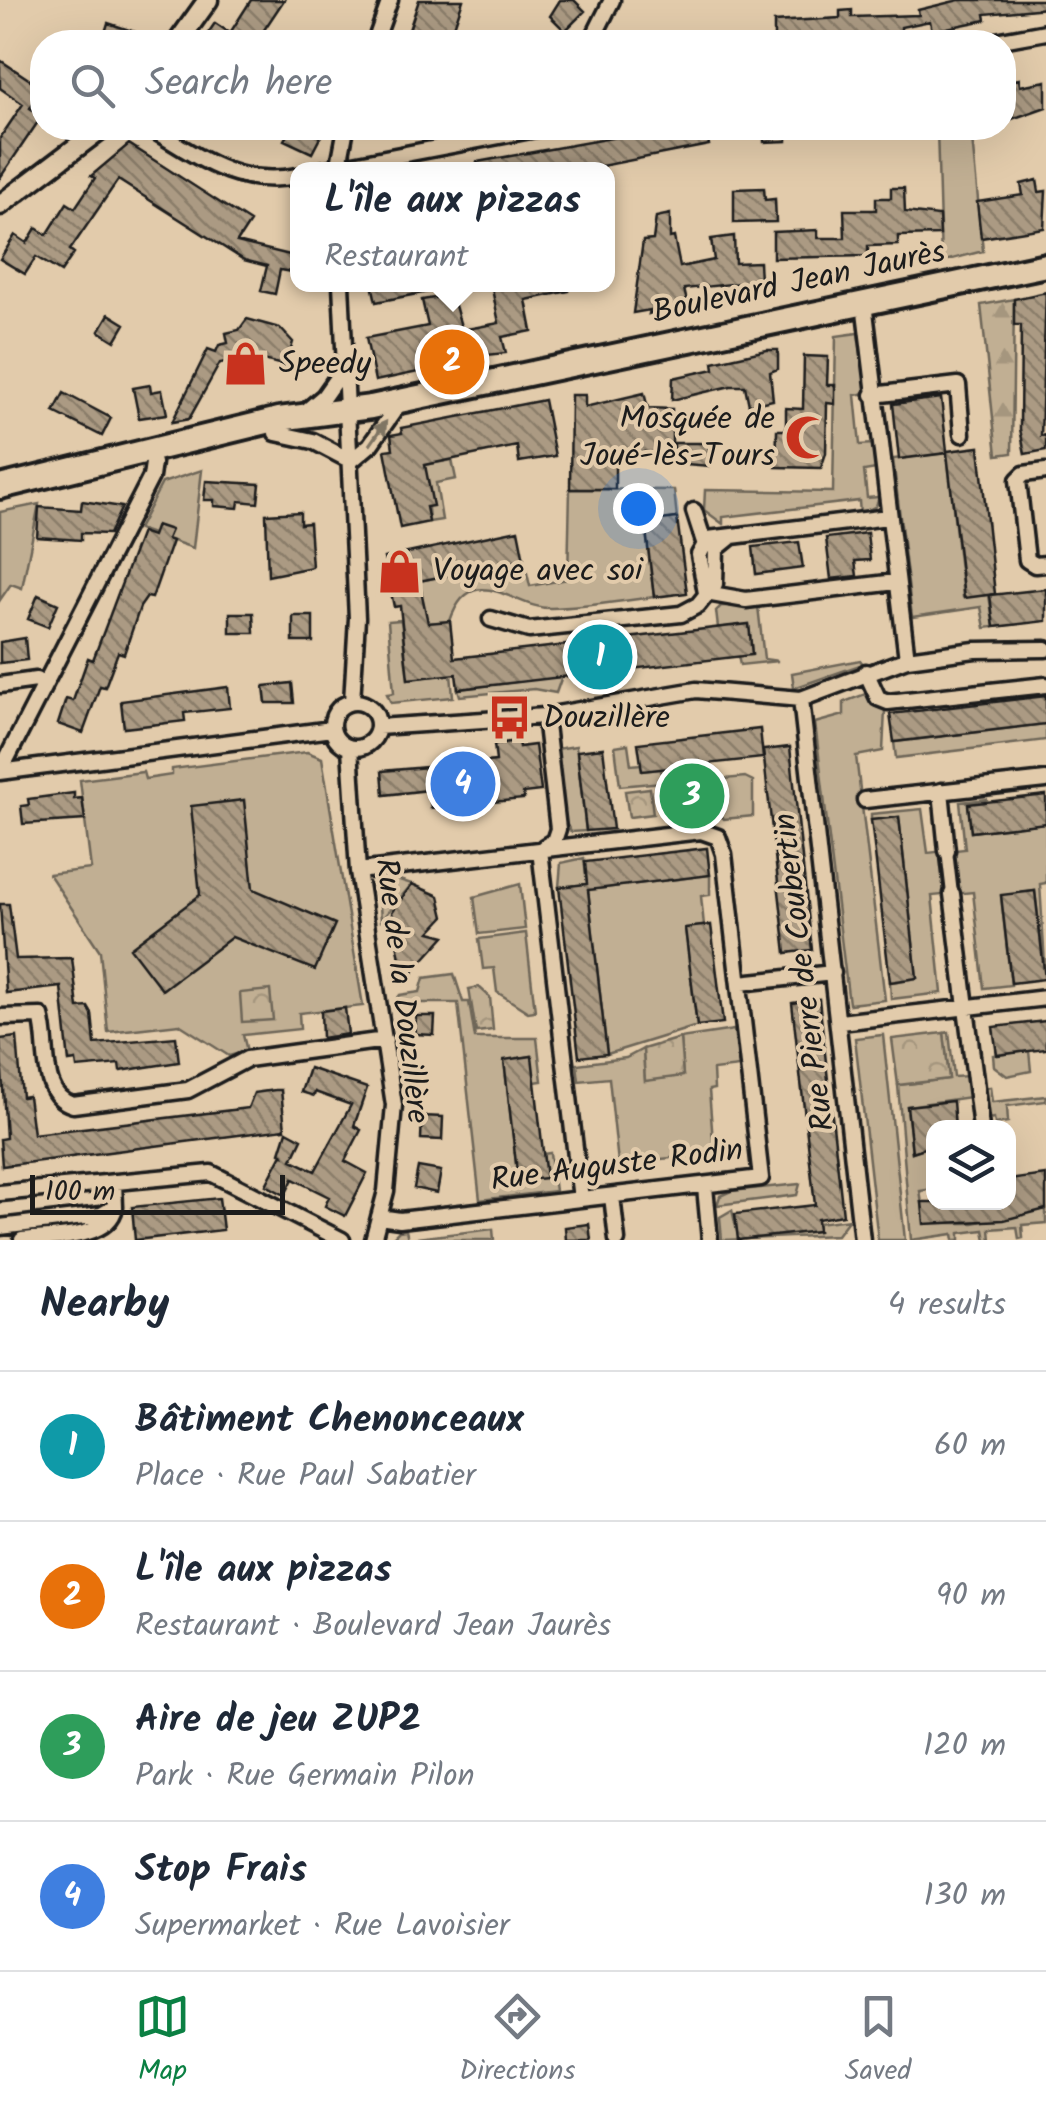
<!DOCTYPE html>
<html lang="en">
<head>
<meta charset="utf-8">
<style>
	:root { --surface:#fff; --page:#f6f6f7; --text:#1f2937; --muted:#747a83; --line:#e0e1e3; --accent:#0b8043 }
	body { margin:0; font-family:Kalam,sans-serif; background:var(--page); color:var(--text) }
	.controls { position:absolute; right:30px; bottom:30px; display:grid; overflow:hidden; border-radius:20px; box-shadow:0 10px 40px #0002 }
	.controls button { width:90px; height:90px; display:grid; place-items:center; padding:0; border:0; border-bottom:2px solid var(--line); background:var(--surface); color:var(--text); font:50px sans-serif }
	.scale { position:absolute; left:30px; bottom:25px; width:255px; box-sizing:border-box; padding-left:10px; border:5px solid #1c1c1c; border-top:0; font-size:28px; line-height:35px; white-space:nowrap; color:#1c1c1c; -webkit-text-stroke:8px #e2cbab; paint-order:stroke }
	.you { position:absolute; left:638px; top:508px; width:35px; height:35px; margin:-25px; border:8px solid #fff; border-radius:50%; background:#1a73e8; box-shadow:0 0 0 15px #1a73e833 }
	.badge { display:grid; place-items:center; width:65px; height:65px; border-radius:50%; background:var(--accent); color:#fff; font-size:32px; font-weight:700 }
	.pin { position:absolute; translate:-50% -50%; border:5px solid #fff; box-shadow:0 2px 10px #0006 }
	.popup { position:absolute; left:290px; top:162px; width:325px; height:130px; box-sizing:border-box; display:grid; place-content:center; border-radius:20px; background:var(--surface); filter:drop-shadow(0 2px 8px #0005); font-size:32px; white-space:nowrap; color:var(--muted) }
	.popup b { font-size:38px; color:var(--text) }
	.popup::after { content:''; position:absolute; left:50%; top:100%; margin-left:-20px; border:20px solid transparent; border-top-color:var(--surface) }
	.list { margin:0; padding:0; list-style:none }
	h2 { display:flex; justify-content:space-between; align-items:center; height:130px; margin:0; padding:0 40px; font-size:42px }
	h2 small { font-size:32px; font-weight:400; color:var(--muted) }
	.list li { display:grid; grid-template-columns:65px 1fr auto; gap:30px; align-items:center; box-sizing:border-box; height:150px; padding:0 40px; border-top:2px solid var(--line) }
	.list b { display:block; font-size:38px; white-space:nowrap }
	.list p { margin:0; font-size:32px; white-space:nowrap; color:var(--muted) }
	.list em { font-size:32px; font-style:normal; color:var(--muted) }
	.icon { flex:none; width:55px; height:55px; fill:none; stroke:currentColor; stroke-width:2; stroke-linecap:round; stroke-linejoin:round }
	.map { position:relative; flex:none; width:1046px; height:1240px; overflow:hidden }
	.search { position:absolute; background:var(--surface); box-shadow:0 10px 40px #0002; left:30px; right:30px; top:30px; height:110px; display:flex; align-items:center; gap:25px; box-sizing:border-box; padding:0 35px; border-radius:40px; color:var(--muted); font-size:38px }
	.sheet { height:730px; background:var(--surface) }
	nav { display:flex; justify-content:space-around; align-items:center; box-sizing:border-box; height:140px; border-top:2px solid var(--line); background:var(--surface); font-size:28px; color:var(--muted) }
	nav a { display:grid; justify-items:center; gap:5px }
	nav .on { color:var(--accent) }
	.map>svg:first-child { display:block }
	.green { fill:#c1af93; stroke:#6e6658; stroke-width:2.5 }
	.forest { fill:url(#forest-firs); stroke:#6e6658; stroke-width:2.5 }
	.park { fill:url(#park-crowns); stroke:#6e6658; stroke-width:2.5 }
	.building { fill:url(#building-back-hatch); stroke:#1c1c1c; stroke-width:2.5 }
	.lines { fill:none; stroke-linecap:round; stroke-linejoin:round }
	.pedestrian-casing { stroke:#1c1c1c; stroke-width:18 }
	.minor-casing { stroke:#1c1c1c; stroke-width:21 }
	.tertiary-casing { stroke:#1c1c1c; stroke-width:25 }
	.primary-casing { stroke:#1c1c1c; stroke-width:30 }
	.pedestrian { stroke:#e2cbab; stroke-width:10 }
	.minor { stroke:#e2cbab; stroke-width:14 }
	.tertiary { stroke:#e2cbab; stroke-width:18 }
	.primary { stroke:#e2cbab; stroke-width:22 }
	.oneway { fill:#7f7464 }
	.labels { text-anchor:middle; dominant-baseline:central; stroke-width:8; stroke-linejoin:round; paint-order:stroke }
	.street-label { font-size:32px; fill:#1c1c1c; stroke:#e2cbab }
	.poi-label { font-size:32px; fill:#1c1c1c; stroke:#e2cbab; text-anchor:start }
</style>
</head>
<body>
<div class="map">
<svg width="1046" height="1240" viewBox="0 0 1046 1240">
	<defs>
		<pattern id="forest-firs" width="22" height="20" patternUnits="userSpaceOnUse" patternTransform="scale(2.5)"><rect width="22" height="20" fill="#c1af93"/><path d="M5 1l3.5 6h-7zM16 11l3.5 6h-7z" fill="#a5967e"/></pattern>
		<pattern id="park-crowns" width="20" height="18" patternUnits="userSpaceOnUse" patternTransform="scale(2.5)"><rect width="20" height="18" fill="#c1af93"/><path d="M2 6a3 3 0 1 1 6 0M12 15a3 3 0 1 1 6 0" fill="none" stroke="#a5967e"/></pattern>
		<pattern id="building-back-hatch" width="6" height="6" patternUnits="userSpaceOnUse" patternTransform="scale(2.5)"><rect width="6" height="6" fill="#ab9a83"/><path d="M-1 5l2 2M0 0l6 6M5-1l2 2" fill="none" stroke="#8a7d6a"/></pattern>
	</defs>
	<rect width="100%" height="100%" fill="#e2cbab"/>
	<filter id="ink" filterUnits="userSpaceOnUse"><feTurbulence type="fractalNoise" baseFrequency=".01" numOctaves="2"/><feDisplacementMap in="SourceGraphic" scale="20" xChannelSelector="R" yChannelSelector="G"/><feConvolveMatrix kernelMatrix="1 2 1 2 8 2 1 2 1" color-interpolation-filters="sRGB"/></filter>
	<g filter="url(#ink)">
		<!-- green -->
		<path class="green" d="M937,128H971L983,251L941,262Z
			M858,333L867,393L855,395L860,445L873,444L876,469L864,471L867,498L879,497L876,506L860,514L859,501L723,517V524L704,510L705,490L833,492L836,336Z
			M947,453L963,597L989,595L994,627L985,628L981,607L912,617L893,459Z
			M452,460L456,479L436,483L442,520L429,522L425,465Z
			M202,470L193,548L138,529L162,483Z
			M570,489L674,490L677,518L645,523L654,597C620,601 585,607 551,608C516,610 472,557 450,621L427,623L419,581L524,560L530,586L568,579Z
			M39,504L22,588L11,584L0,600V512Z
			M721,606H758L764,659L778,661L740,665L738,656L752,654L749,625L718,628L716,611Z
			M401,620L408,679L451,674L453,697L391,703L387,694L394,693L388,621Z
			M860,660L863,664L794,688L792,673Z
			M562,676L556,693L534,689L460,696L458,689Z
			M868,693L875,706L885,710L883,751L856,756L885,1000L849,1004L815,723L844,715V702Z
			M1046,724V740L896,758L894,742Z
			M628,744L631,765L641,764L642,771L661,769L662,782L620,786L615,746Z
			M576,746L586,831L571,832L565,822L556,749Z
			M307,752L322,758L363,1006L299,1013L300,1029L243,1035L247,1051L229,1056L179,1024L108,1032L100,951L49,874L91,869L80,780L143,772L145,779L172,775V769Z
			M745,777L753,781V816L724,819L718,813L714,780Z
			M988,799L968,804L971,832L1046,823V883L1040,884L1046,981L1035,891L1001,896L1011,985L984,988L973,892L932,896L942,993L891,999L890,982L917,978L899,817L871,820V814L922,809L928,853L965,849L960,802Z
			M584,858L587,884L559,887L561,863Z
			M710,875V895L701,896L704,926L685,928L697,1026L607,1054L588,890Z
			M393,878L412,884L381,920L379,890Z
			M520,884L525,929L479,934L474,897Z
			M526,933L535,1011L528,1012L497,992L494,968L483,969L479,939Z
			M454,974L463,1002H469L475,1038H537L542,1081L534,1082L531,1056L504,1061L518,1180L545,1178L543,1154L550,1153L555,1191L480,1200L458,1003H394L400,995L420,992L424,978Z
			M734,1030L739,1067L713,1070L714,1089L709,1090L714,1154L618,1163L609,1078L579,1081L577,1064L626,1058L643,1049L645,1080L683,1076L680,1038Z
			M949,1032L954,1077L968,1076L970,1097L907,1106L912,1152L933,1145V1189L920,1191L925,1223H973L1046,1209V1223L1022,1225L1023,1238L1019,1239L1017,1227L990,1229L991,1240H986L984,1230L960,1233V1240H954L953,1234L911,1240L898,1085L949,1079L944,1033Z
			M883,1035L905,1240H878L855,1038Z
			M1029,1051L1031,1071L1007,1076L994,1066L993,1055Z
			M990,1087L992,1102L1046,1096V1101L1007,1106L1008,1122L995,1124L994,1118L988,1119L984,1088Z
			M800,1184L797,1195L717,1205L720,1196L731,1191Z
			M732,1210L739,1240L818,1231L817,1223L849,1219L837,1235L722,1240L720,1217Z
			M493,1229L494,1240H390L399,1231L406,1230L408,1239Z"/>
		<!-- forest -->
		<path class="forest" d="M1014,299L1012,453L997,455L981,305Z"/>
		<!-- park -->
		<path class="park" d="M710,781L712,807L674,812L672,785Z
			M650,788L653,814L629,817L625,791Z
			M479,987L490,997L493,1030L476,1032L469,989Z
			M270,990L273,1020L242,1022L240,993Z
			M944,1033L949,1079L898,1085L892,1039Z
			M680,1038L683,1076L645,1081L643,1049Z"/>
		<!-- building -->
		<path class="building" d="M251,0H284L256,42H202L215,23L230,33Z
			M419,0H463L449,42H405Z
			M560,0H574L585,11L565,31L550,16Z
			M959,0H1046V8L985,14L986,20L932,31L930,21L901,27V36H866V42H774V22L840,18V11L852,10V17L919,15L918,10Z
			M108,23L159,40V42H102Z
			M0,60L42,88L30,108L42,116L0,178V138L23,104L0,88Z
			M1019,79L1020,86L1046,81V107L1009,120L1004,82Z
			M291,128H325L312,153L284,140Z
			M667,128H706L709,145L581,170H478L477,162Z
			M764,128H787V141L764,142Z
			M129,144L250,222L237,242L294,256L291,272L280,270L275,294L261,291L267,266L244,260L118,180L70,250L74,253L61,272L36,257L25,274L0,259L15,235L27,243L36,228L47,235L67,203L75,208L95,178L91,176Z
			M1037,180L1039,192L1046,191L1044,228L981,238L977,202L1023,195L1021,184Z
			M764,188L765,200L775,199L776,222L734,223V189Z
			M891,188H904L905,212L939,216L940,235L898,236V245L868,246V256L773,258V232L818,230V238H845L844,210H876V198H891Z
			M670,214V238L674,237L680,267L714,260L711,239L734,236L735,263L759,262L760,281L684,289L687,302L649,314L650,310L633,313L643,241L653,240L656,217Z
			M372,284H432L433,291L376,302Z
			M491,284H568L569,291L526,300L532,331L502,337L506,353L465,357L466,362L375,381L366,338L428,326L422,300L452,295L462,330L499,323Z
			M1046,292L1041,436L1046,435V450L1025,454L1020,429L1021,325H1014V299Z
			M109,314L125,324L115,341L99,331Z
			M247,319L280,328L293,342L286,366L241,354L239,359L220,363L189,419L172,422L208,349L216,352L219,345L228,343L226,333L239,330Z
			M767,350H778V369L770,372L773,400L749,405L745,386H731L672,400L673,378L714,369L713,362Z
			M804,356L828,357L827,385H835V404L827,403L826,453L821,468L776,467L777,430H786V408L803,409Z
			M150,385L151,392L162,390L167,414L139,418L133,388Z
			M64,393L111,418L102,436L54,412Z
			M644,393L648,408L672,409V452H615V489H570L571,395H585V407Z
			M941,398L947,451L979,447L995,594L964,598L947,453L899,459L893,404Z
			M544,400L555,456L519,462L517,446L425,465L433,506L426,507L429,522L400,528L385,450L393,449L391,435L402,433L401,428Z
			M674,443H709V466L674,463Z
			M206,481L260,484L258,503L239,501L238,508L214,506V500H204Z
			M82,501L122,507L109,534L81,533V540L37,537L39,507L81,510Z
			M300,512V524L309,523L312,567L268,576L266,514Z
			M677,518L687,593L654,597L645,522Z
			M156,525L171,530L167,539L172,541L152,598L147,597L140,607L124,654L118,652L105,687L100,686L83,733L58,724L66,699L73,701L88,658L93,660L141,532L152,536Z
			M518,530L524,560L419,581L428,623L450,621L454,658L749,624L752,655L458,689L456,674L408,679L400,606L394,607L384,558Z
			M867,533L870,560L855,561L857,576L831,579L826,538Z
			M799,542L803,568L756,574L753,547Z
			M1046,589V621L994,627L990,595Z
			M38,595L58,604L48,627L28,619Z
			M230,613H253L254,633H230Z
			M293,616H313V642H293Z
			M25,638L27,660L0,663V642Z
			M292,683L294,703H266L264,686Z
			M228,687L230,708L184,713L185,721L124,728L121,701Z
			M1046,696V724L894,742L890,714Z
			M760,729L763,758L642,771L638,743Z
			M518,741L519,747L535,745L541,791L523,793L524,799L431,808L429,790L384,795L382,771L496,761L494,744Z
			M790,747L812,950L786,953L763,750Z
			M603,748L613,829L586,831L577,751Z
			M74,793V799L82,798L85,820L23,824L21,806L29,805L28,799Z
			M1046,795V823L971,832L968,804Z
			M244,800L253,889L335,924L315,970L232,937L162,990L130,948L200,895L191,806Z
			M899,817L917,978L890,982L871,820Z
			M707,848L710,875L588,890L607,1054L579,1057L559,887L587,884L585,862Z
			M412,884L439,896L444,917L430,932L445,936L414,970L411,981L404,984L394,976L401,964L395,932L402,925L393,919L392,912Z
			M1035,891L1045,979L1011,983L1001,895Z
			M0,904H9L16,959L72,958L78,1008L88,1007L92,1014L95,1044L176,1037L179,1062L120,1071L119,1064L77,1068L76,1061L69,1062L61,987L6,993Z
			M711,925L723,1023L697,1026L685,928Z
			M819,999L843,1215L817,1219L818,1231L738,1240L735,1214L815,1205L792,1003Z
			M345,1008L348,1034L322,1038L321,1011Z
			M416,1016H435L434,1035L415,1034Z
			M1046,1021V1049L997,1055L993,1027Z
			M17,1037L22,1097L28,1096L33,1134L248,1108L254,1093L275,1090H281L285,1129L2,1166L0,1139L6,1138L0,1039Z
			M532,1056L546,1178L518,1181L504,1060Z
			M309,1068L367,1088L354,1126L361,1130L345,1161L367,1173L345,1216L325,1206L329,1197L293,1179L285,1195L266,1185L282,1154L285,1156L280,1153L287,1131L302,1139L292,1160L315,1171L351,1105L315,1092L314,1096L301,1092Z
			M953,1101L955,1128H934V1145L912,1152L907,1106Z
			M422,1116L443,1117L442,1140L421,1139Z
			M418,1167L441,1171L437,1193L414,1188Z
			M1046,1175V1209L1004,1220L924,1224L922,1202H1008V1180Z
			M219,1198L223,1230L135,1240L132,1207Z
			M589,1224L591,1240H566L565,1227Z"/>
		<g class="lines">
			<defs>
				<path id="pedestrian" d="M947,851L952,894"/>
				<path id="minor" d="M375,42L390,0
					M591,42L612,0
					M990,42L1046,32
					M150,128C198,157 238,188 297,176
					M322,170L541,128
					M338,170L346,128
					M341,284L357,618L352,702
					M864,303L907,659
					M873,395L958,385L962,434
					M305,412L324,396L343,369
					M276,433L313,441L351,461
					M351,461L370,445L401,401
					M1046,471L1024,474L1018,480L1027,560L1035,565L1046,564
					M694,511L704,542
					M706,593L699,555L708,539L888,517
					M706,593L746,600L896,582
					M491,619L529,630L681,614L698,605L715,584L716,549L732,536
					M866,672L878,698L888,702L1046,685
					M0,685L36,680L44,685
					M801,699L862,1240
					M332 725a23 23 0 1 1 46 0a23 23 0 1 1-46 0Z
					M378,727L545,716L696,690L801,699L907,659L975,650L1046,649
					M350,748L358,871L394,1105L386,1191L373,1240
					M0,772L151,477L153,463
					M0,772L332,729
					M941,791L947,851
					M865,800L1046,780
					M544,847L554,841L558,829L545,716
					M540,850L581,1199
					M358,871L701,831L718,837L724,854L761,1178L400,1220L379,1217
					M952,894L981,1128
					M740,983L833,973
					M0,1017L41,1016C50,1044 38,1095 73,1105L188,1090L247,1059L385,1040
					M840,1022L1046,998
					M705,1187L710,1240
					M0,1193L211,1173L342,1240
					M612,1196L617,1240
					M0,1227L101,1215L115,1207L114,1182
					M22,1240C51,1237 109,1240 115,1207"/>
				<path id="tertiary" d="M178,42L208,0
					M0,205L102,128"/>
				<path id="primary" d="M0,487L279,419L371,407L1046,265"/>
			</defs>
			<!-- pedestrian casing -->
			<use href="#pedestrian" class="pedestrian-casing"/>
			<!-- minor casing -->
			<use href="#minor" class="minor-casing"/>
			<!-- tertiary casing -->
			<use href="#tertiary" class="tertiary-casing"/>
			<!-- primary casing -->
			<use href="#primary" class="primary-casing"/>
			<!-- pedestrian -->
			<use href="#pedestrian" class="pedestrian"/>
			<!-- minor -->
			<use href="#minor" class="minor"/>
			<!-- tertiary -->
			<use href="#tertiary" class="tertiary"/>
			<!-- primary -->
			<use href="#primary" class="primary"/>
		</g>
		<!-- one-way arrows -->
		<defs><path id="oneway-solid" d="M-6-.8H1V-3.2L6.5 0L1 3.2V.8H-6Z" transform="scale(2.5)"/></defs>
		<use class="oneway" href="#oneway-solid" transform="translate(378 433) rotate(-55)"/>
	</g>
	<!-- icons -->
	<defs>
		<symbol id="shop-bare" viewBox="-9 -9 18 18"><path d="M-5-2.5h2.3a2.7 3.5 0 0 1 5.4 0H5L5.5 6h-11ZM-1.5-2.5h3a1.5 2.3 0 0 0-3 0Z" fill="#c8321e" stroke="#e2cbab" stroke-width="2.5" paint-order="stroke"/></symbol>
		<symbol id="mosque-bare" viewBox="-9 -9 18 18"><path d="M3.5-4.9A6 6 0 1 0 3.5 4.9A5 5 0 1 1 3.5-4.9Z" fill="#c8321e" stroke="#e2cbab" stroke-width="2.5" paint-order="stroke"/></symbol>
		<symbol id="bus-bare" viewBox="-9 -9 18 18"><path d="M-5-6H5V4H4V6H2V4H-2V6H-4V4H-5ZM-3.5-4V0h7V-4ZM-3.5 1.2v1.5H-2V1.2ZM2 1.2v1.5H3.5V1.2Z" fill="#c8321e" stroke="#e2cbab" stroke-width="2.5" paint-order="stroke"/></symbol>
	</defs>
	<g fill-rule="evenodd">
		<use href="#shop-bare" x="214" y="332" width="63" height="63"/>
		<use href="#mosque-bare" x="776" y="406" width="63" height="63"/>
		<use href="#shop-bare" x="368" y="540" width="63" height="63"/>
		<use href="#bus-bare" x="478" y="686" width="63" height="63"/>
	</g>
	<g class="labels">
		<!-- street labels -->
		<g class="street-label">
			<text transform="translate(799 283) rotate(-12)">Boulevard Jean Jaurès</text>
			<text transform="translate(805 972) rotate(-97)">Rue Pierre de Coubertin</text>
			<text transform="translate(401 991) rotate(83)">Rue de la Douzillère</text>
			<text transform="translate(617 1166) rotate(-7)">Rue Auguste Rodin</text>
		</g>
		<!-- poi labels -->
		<g class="poi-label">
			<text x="279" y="364">Speedy</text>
			<text x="775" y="419" text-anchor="end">Mosquée de<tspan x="775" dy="37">Joué-lès-Tours</tspan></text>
			<text x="433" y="571">Voyage avec soi</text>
			<text x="543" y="718">Douzillère</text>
		</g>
	</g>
</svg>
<div class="controls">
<button><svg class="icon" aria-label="layers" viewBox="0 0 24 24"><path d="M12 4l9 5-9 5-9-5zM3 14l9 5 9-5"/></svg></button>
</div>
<div class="scale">100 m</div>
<div class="you"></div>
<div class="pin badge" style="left:600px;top:657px;background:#0f9aa8">1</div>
<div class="pin badge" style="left:452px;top:362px;background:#e8710a">2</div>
<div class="popup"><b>L'île aux pizzas</b>Restaurant</div>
<div class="pin badge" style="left:692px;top:796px;background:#2e9e5b">3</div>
<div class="pin badge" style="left:463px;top:784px;background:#3f7fe0">4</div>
<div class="search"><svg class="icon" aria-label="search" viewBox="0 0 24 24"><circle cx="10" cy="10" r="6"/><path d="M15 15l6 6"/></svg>Search here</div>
</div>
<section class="sheet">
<h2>Nearby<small>4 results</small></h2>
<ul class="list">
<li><span class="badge" style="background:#0f9aa8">1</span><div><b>Bâtiment Chenonceaux</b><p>Place · Rue Paul Sabatier</p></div><em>60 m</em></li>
<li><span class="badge" style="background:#e8710a">2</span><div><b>L'île aux pizzas</b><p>Restaurant · Boulevard Jean Jaurès</p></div><em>90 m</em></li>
<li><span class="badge" style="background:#2e9e5b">3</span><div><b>Aire de jeu ZUP2</b><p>Park · Rue Germain Pilon</p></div><em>120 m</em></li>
<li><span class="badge" style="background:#3f7fe0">4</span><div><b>Stop Frais</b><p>Supermarket · Rue Lavoisier</p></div><em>130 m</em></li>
</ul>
</section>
<nav>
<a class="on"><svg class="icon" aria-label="map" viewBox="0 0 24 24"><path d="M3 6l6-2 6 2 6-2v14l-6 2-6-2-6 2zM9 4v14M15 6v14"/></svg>Map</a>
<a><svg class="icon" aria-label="directions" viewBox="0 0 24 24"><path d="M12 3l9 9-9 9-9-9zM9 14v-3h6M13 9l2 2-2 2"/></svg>Directions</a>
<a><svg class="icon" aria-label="saved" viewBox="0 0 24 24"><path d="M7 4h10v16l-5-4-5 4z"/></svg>Saved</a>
</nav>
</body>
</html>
